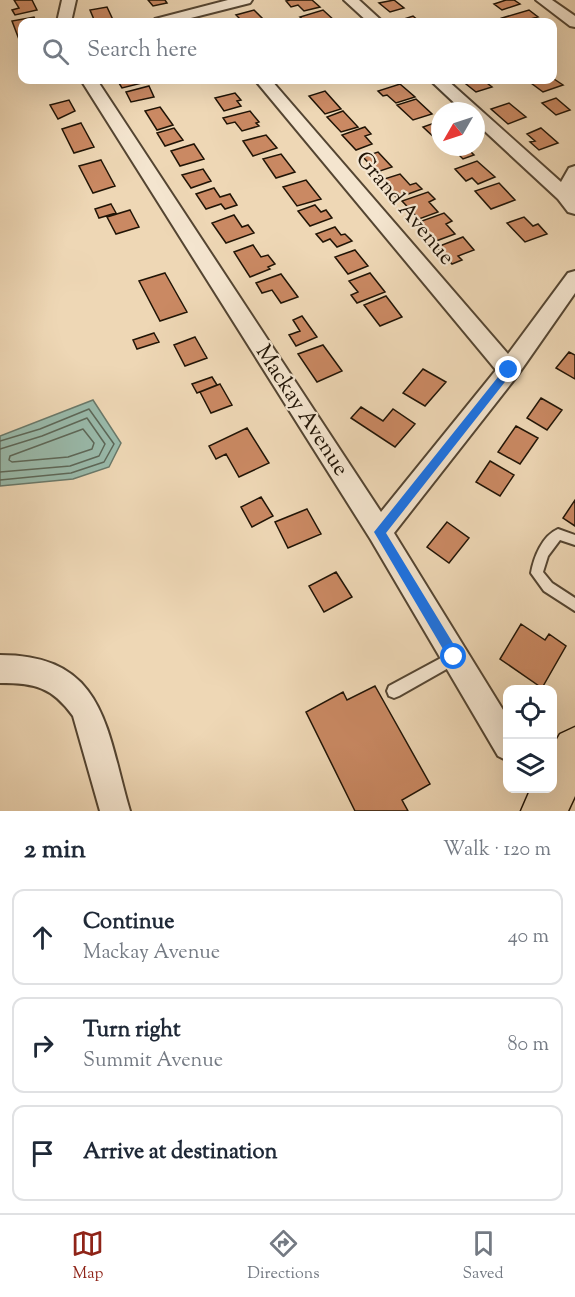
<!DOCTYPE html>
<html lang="en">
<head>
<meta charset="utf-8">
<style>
	:root { --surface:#fff; --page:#f2f2f3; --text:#1f2937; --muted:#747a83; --line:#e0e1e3; --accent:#8f2418 }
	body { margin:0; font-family:"Sorts Mill Goudy",serif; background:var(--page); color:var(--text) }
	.controls { position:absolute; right:18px; bottom:18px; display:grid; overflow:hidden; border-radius:12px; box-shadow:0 6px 24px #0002 }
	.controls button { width:54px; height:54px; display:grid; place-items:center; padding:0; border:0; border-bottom:2px solid var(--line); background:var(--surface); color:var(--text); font:30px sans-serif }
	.compass { position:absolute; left:431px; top:102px; width:54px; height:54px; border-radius:50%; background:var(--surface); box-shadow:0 6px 24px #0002; rotate:231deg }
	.stop { position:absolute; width:18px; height:18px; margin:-14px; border:4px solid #1a73e8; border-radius:50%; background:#fff }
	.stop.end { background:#1a73e8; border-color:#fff; box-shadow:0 2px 6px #0008 }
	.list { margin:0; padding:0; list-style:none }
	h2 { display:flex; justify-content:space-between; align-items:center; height:78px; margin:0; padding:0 24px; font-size:26px }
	h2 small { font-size:20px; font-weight:400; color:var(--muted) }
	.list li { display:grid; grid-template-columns:39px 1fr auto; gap:18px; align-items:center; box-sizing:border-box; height:96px; margin:0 12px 12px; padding:0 12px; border:2px solid var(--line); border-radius:12px }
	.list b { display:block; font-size:22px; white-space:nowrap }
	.list p { margin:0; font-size:20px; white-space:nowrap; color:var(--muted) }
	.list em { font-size:20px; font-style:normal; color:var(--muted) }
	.icon { flex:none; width:33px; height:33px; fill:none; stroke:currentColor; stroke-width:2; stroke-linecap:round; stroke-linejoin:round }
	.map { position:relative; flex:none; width:575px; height:811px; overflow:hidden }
	.search { position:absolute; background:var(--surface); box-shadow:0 6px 24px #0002; left:18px; right:18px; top:18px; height:66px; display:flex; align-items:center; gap:15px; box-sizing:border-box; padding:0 21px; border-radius:12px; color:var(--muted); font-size:22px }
	.sheet { height:402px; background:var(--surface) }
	nav { display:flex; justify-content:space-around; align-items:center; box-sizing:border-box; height:84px; border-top:2px solid var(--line); background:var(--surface); font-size:16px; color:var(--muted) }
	nav a { display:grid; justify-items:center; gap:3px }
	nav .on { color:var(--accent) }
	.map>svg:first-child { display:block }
	.water { fill:#99baab; stroke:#697869; stroke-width:1.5 }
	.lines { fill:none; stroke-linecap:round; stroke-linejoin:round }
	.shore { stroke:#5c6758; stroke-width:1.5 }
	.building { fill:#ca8963; stroke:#201406; stroke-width:1.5 }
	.lane-casing { stroke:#544532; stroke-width:4 }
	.street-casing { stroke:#544532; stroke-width:4 }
	.primary-casing { stroke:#201406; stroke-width:3 }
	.lane { fill:#f4e5cf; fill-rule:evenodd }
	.street { fill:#f4e5cf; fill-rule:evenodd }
	.primary { fill:#eed7b5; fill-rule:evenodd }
	.route { fill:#1a73e8 }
	.labels { text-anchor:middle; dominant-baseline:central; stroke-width:4.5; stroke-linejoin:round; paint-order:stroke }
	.street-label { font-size:22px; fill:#201406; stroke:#f4e5cf }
</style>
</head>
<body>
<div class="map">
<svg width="575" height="811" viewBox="0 0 575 811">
	<rect width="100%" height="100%" fill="#eed7b5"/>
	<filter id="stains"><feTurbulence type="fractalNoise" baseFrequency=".00333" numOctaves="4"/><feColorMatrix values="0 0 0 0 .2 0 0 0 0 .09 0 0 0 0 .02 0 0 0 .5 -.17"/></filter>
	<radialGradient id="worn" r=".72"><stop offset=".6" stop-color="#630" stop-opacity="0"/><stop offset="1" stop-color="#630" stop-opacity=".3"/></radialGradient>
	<!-- water -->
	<path class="water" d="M93,400L121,443L109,467L73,479L0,486V436Z"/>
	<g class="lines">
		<!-- shore -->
		<path class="shore" d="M83,429L94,443L92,449L68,457L12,462L9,460L10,456Z
			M0,441L40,429L89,409L114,444L104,462L71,473L0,480
			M0,449L42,436L87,418L105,444L99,456L70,466L0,472"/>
	</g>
	<!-- building -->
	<path class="building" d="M14,0H32L37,10L15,15L12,10L19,8Z
		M148,0H165L167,3L153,6Z
		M290,0H312L320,7L304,11L298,5L291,7L286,1Z
		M394,0L404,8L390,12L379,3Z
		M506,0H514L520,4L502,10L494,4Z
		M107,7L114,22H95L90,10Z
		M254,10L264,20L243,22L236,15Z
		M323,10L335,21L315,22L312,19L305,21L300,17Z
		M529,10L538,17L519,22H509L502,18Z
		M413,16L420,22H395Z
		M34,17L36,22H22V41L20,42L12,21Z
		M554,79L563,85L543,92L527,80L548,81Z
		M117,80H141L142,83L122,88Z
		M461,80H483L492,87L476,92Z
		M400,84L415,97L396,103L387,95L383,96L378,91Z
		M149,86L154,97L131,102L126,92Z
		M325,91L341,109L325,114L309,96Z
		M235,93L241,100L237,101L241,106L224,111L215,98Z
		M556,98L570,110L556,115L542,103Z
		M416,99L432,114L413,120L397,105Z
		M69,100L75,111L58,119L50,105Z
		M509,103L526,117L508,124L491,109Z
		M160,107L173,125L157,130L145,111Z
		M250,111L259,122L256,123L259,126L242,131L235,122L227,124L223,118Z
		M343,111L358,127L341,132L327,117Z
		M437,122L440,125V138L437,140L423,127Z
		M81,123L94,147L74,153L62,129Z
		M365,127L371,134L365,136L372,144L356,150L342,135Z
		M174,128L183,140L165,146L157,133Z
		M541,128L558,143L539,150L530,142L535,141L527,134Z
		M266,135L277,148L253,156L243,141Z
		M194,144L204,159L180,166L171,151Z
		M451,147H466L474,155L463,159Z
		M378,152L392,167L377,172L363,157Z
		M281,154L295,172L276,178L263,159Z
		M101,160L115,186L93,193L79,166Z
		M477,161L495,177L478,184L472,178L466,181L455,169Z
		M203,169L211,181L191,188L182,175Z
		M400,174L410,185L416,183L422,189L397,198L381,180Z
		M306,180L321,199L297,206L283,187Z
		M499,183L515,200L491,209L475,191Z
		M214,188L220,197L230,194L237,205L225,209L221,204L206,209L196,194Z
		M428,192L435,199L429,202L438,212L419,219L402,201Z
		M111,204L116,213L99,218L95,209Z
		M315,205L321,212L326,210L332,218L310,226L298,211Z
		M130,210L139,227L116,234L107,217Z
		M444,213L452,221L446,224L455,234L436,241L419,222Z
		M234,215L242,227L248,225L254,233L226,243L212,223Z
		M524,217L533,226L538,224L547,234L525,242L507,223Z
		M335,227L341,235L345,234L352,241L337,247L330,239L323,242L316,234Z
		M463,237L474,250L458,256L462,260L452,264L437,247Z
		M253,245L261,257L268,255L275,264L268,267L270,269L250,277L234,252Z
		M355,250L368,266L348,274L335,257Z
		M165,273L187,312L160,321L139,281Z
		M370,273L385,292L357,303L351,295L358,292L349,281Z
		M281,274L298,297L281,303L272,290L262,293L256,283Z
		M386,296L402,317L380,326L364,305Z
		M302,316L317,337L296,346L289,335L300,331L293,320Z
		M154,333L159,342L137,349L133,340Z
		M195,337L207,358L185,366L174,345Z
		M323,345L342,371L317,382L298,354Z
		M569,352L575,355V379L556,368Z
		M423,369L446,382L425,406L403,393Z
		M212,377L217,385L197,393L192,384Z
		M220,384L232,405L211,413L200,392Z
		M541,398L562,410L547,430L527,418Z
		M361,407L383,421L393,409L415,424L395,447L351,418Z
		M516,426L538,438L520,464L498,452Z
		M247,428L269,463L239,477L226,454L216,459L209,446Z
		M490,461L514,475L500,496L476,482Z
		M261,497L273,516L252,527L241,507Z
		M575,500V526L563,518Z
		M307,509L321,534L288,548L275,522Z
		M447,522L469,538L449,563L427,547Z
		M336,572L352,597L324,612L309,586Z
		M521,624L545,640L549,634L566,646L542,688L500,659Z
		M375,686L430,784L402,800L408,811H355L306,712L343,692L347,700Z"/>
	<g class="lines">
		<defs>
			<path id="lane" d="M558,529L575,535V545L560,540L548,556L543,572L552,583L575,598V611L544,591L531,573C534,557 542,536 558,529Z
				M454,651L459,652L460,657L459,662L399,696L394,698L389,696L387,691L389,686Z"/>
			<path id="street" d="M62,0H76L71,22H57Z
				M228,0H252L250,3L175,22H153L155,19Z
				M344,0H359L383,22H368Z
				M536,0H552L575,16V27L570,26Z
				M81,80H97L381,512L496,370L255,80H271L508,354L568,273L575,271V293L517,376L394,533L508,718V761L498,756L371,540Z
				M430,80H447L561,182L569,168L575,166V214L568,212L558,199L476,123V111H463Z
				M0,655C106,655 106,730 130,811H100L73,716C52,687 35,683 0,683Z"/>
			<path id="primary" d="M575,727V796L568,811H521L531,788H552V748L560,734Z"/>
		</defs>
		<!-- lane casing -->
		<use href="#lane" class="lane-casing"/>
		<!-- street casing -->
		<use href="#street" class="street-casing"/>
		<!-- primary casing -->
		<use href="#primary" class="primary-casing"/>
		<!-- lane -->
		<use href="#lane" class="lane"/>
		<!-- street -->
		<use href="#street" class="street"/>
		<!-- primary -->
		<use href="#primary" class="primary"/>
	</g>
	<!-- route -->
	<path class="route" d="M509,366L514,370L512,373L386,533L459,653V661L454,663L450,661L374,532L506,367Z"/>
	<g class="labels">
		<!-- street labels -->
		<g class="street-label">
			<text transform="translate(404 209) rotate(50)">Grand Avenue</text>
			<text transform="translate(301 411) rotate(57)">Mackay Avenue</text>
		</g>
	</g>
	<rect width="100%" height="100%" filter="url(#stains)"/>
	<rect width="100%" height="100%" fill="url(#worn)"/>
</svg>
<div class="controls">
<button><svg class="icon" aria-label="locate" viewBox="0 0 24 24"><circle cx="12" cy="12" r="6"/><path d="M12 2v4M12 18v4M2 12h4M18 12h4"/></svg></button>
<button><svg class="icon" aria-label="layers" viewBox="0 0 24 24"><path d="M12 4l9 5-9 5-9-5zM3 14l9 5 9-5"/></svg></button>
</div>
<svg class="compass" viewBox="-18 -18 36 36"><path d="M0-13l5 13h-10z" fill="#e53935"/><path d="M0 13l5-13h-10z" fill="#747a83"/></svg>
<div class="stop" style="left:454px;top:657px"></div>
<div class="stop end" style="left:509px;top:370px"></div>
<div class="search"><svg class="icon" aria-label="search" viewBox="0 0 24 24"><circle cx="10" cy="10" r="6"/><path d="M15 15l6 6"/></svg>Search here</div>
</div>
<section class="sheet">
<h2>2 min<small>Walk · 120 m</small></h2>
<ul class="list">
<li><svg class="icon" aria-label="ahead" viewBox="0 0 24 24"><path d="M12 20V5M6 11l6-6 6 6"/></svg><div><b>Continue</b><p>Mackay Avenue</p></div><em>40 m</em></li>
<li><svg class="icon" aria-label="right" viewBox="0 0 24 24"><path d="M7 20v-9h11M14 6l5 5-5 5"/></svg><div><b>Turn right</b><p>Summit Avenue</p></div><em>80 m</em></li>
<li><svg class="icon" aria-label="arrive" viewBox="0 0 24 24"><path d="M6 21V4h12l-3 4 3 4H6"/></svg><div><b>Arrive at destination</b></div></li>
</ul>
</section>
<nav>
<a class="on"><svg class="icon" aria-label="map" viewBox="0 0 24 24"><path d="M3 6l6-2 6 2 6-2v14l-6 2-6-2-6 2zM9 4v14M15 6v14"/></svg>Map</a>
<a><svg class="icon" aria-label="directions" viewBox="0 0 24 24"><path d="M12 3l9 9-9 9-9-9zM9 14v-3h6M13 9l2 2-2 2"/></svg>Directions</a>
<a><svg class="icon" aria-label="saved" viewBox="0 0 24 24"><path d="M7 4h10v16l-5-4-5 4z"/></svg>Saved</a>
</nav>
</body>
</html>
